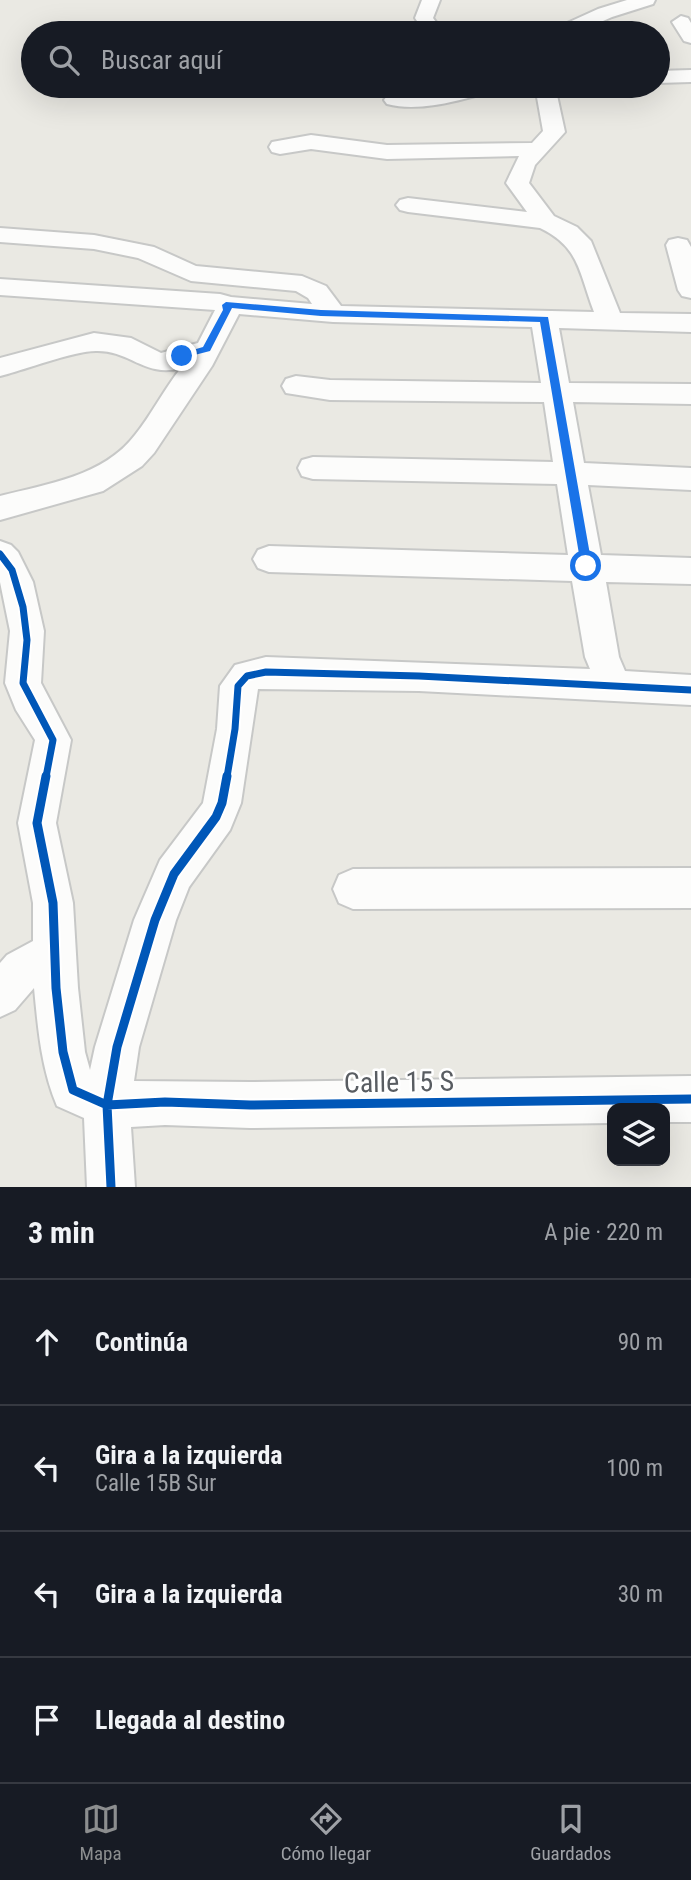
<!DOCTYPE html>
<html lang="es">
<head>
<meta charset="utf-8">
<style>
	:root { --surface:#171b24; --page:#242831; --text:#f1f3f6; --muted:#9ea1a6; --line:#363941; --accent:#8c8e8f }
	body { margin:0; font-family:"Roboto Condensed",sans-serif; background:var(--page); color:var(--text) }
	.controls { position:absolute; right:21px; bottom:21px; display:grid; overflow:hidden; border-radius:14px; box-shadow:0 7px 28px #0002 }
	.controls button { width:63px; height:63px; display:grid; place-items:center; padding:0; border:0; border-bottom:2px solid var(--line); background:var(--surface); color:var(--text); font:35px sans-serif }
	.stop { position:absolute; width:21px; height:21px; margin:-16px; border:5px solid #1a73e8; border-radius:50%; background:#fff }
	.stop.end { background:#1a73e8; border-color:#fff; box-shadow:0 2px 7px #0008 }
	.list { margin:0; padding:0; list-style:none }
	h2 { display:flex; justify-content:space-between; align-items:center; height:91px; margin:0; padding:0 28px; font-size:30px }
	h2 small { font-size:23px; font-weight:400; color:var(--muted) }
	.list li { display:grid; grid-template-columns:46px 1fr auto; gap:21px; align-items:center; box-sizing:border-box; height:126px; padding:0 28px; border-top:2px solid var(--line) }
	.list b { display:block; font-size:26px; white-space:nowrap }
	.list p { margin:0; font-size:23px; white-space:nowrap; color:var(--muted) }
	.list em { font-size:23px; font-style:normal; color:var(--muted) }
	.icon { flex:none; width:38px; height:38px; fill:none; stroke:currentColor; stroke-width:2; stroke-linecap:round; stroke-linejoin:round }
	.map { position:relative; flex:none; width:691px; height:1187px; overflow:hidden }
	.search { position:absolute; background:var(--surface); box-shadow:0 7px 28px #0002; left:21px; right:21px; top:21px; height:77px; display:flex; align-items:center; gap:18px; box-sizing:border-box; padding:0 24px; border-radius:38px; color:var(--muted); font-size:26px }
	.sheet { height:595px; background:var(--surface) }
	nav { display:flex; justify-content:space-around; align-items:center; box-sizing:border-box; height:98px; border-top:2px solid var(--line); background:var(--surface); font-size:19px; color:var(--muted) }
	nav a { display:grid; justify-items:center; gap:4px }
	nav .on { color:var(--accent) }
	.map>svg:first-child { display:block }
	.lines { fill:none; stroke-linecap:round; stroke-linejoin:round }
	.minor-casing { stroke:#c7c8c7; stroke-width:4 }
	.minor { fill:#fcfcfb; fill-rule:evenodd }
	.cycleway-far1-casing { stroke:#fff; stroke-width:11 }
	.cycleway-casing { stroke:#fff; stroke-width:13 }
	.cycleway-far1 { stroke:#0057b8; stroke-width:7 }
	.cycleway { stroke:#0057b8; stroke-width:9 }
	.route { fill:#1a73e8 }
	.labels { text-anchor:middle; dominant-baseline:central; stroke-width:5; stroke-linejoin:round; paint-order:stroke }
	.near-street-label { font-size:28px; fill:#595d62; stroke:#fff }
</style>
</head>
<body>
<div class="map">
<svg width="691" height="1187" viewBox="0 0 691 1187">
	<rect width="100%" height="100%" fill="#eae9e3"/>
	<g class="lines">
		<defs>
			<path id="minor" d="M422,0H440L433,18L444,33H425L415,18Z
				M627,0H655L653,4L612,17L576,33H551L554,29L598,9Z
				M681,16L688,18L691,23V43L684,41L672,22Z
				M691,70V82L658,83V71Z
				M464,86H500L497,90C464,99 421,113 387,104L384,100L387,96C411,89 438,92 464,86Z
				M535,86H555L565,132L535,165L529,183L554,216L577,227L591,241L620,313L691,314V332L559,328L569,383L691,384V404L573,402L584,463L691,468V490L588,485L601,555L691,558V584L606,582L619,657L625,671L691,675V705L419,691L258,689L241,803L230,830L189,887L176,920L139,1047L134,1081L250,1082L691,1076V1122H665V1108H612V1123L250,1128L165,1125L131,1127L135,1187H87L84,1118L57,1106C41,1068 38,1029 34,988L15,1010L0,1017V963L7,955L33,941V903L18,823L35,740L16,710L5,683L10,631L0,582V541L11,545L18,552L33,582L44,631L41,683L71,740L56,823L73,903L78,988L85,1052L90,1070L95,1047L134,920L160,860L203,803L217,729L220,686L235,665L266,657L590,669L585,657L572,581L269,572L258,568L253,559L258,550L269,546L568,555L557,484L313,479L302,476L298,468L302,460L313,457L553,462L544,402L330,400L286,393L282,386L286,379L296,376L330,380L541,383L532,327L333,322L239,314L212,366L154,453L142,466L103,491L0,520V496C47,484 104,476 135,435C152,414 164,389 181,368C145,378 130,350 96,351C74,351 24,370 0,376V358L94,333L131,338L161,353L198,343L215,310L0,295V279L220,294L231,297L312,304L308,298L296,291L191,281L138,258L94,249L0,242V228L94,235L154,247L196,266L302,276L326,286L341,306L594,312C579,273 580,247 540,228L408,212L400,210L396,205L400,200L408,198L527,212L506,183L519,156L387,159L311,149L280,154L272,152L269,147L272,142L311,135L387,145L532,143L543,131Z
				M678,238L687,240L691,247V298L682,296L678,290L666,245L669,240Z
				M691,868V908L353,909L339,903L333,889L339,875L353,869Z"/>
		</defs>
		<!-- minor casing -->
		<use href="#minor" class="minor-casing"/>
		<!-- minor -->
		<use href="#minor" class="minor"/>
		<defs>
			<path id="cycleway-far1" d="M0,554L12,570L23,607L27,640L23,683L53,740L46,777
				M227,777L235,729L238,686L247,676L266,672L419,676L691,690"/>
			<path id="cycleway" d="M46,776L37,823L53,903L56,988L63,1052L73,1090L107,1105L165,1102L250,1105L691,1099
				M111,1187L107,1105L117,1047L155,920L174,874L216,817L222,803L227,776"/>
		</defs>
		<!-- cycleway-far1 casing -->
		<use href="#cycleway-far1" class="cycleway-far1-casing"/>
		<!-- cycleway casing -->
		<use href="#cycleway" class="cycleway-casing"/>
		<!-- cycleway-far1 -->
		<use href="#cycleway-far1" class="cycleway-far1"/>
		<!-- cycleway -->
		<use href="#cycleway" class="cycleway"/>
	</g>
	<!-- route -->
	<path class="route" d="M226,302L321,310L548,317L592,566L590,570L586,571L581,566L540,322L321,316L232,308L210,351L179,359V354L203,347L223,310L222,305Z"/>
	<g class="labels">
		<!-- near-street labels -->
		<g class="near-street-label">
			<text transform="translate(399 1082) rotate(-1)">Calle 15 S</text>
		</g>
	</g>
</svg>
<div class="controls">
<button><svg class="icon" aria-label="layers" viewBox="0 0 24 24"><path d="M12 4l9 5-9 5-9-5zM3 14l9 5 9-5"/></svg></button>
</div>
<div class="stop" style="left:586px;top:566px"></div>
<div class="stop end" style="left:182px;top:356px"></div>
<div class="search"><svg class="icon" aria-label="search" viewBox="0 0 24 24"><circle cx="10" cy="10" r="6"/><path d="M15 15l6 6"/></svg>Buscar aquí</div>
</div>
<section class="sheet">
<h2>3 min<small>A pie · 220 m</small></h2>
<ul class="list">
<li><svg class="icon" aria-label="ahead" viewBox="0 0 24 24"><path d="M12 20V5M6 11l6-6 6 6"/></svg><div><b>Continúa</b></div><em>90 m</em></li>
<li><svg class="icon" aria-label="left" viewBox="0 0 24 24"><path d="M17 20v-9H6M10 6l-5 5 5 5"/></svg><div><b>Gira a la izquierda</b><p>Calle 15B Sur</p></div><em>100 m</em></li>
<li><svg class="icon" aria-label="left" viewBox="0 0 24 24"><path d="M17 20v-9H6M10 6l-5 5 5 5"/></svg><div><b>Gira a la izquierda</b></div><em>30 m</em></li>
<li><svg class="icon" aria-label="arrive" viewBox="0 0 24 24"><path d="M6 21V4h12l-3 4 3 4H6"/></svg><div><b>Llegada al destino</b></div></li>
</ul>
</section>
<nav>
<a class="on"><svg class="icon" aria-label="map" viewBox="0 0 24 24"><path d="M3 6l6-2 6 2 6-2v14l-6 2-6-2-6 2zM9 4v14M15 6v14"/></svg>Mapa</a>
<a><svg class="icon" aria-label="directions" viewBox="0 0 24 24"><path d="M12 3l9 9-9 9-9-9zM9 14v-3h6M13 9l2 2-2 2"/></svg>Cómo llegar</a>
<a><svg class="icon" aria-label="saved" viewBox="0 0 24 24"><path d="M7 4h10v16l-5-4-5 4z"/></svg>Guardados</a>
</nav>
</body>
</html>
